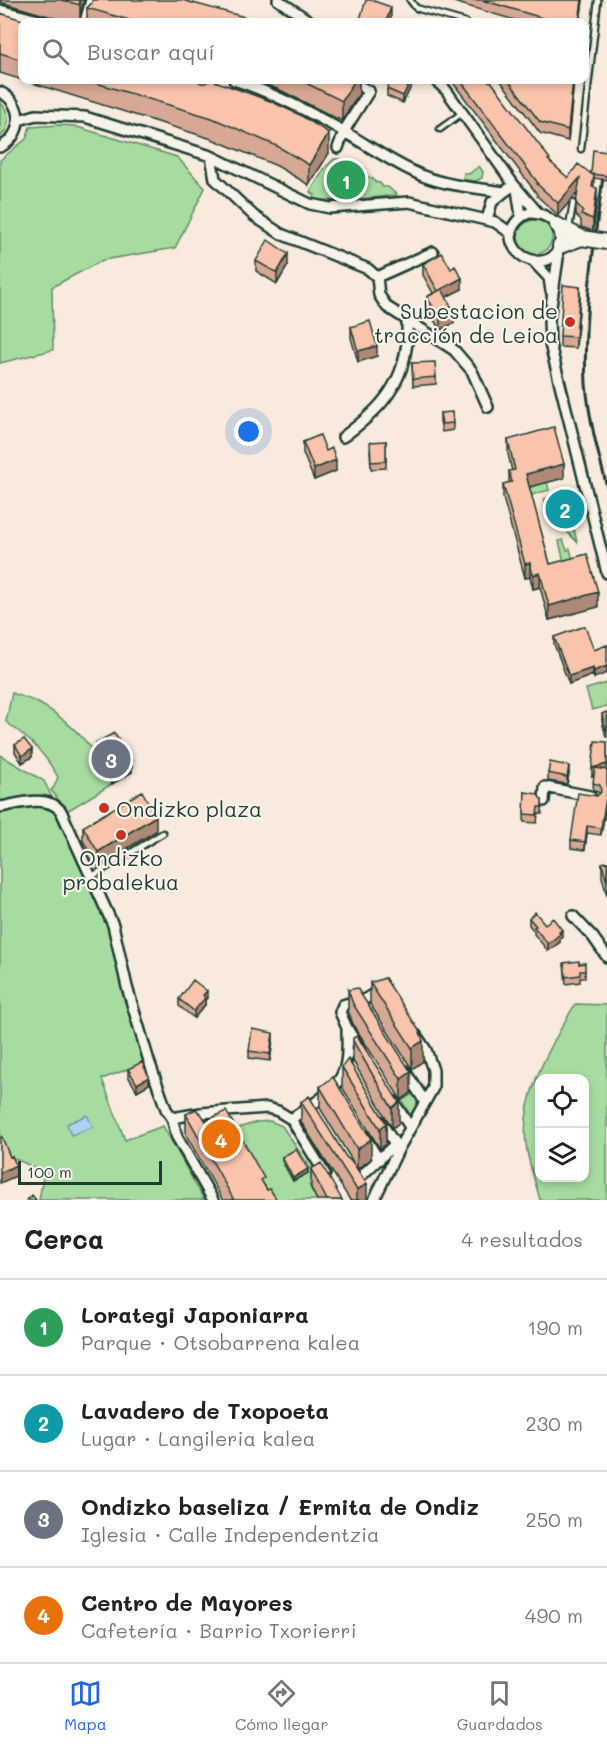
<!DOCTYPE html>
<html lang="es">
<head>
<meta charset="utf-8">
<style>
	:root { --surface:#fff; --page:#f2f2f2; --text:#222; --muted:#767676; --line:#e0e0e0; --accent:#2563eb }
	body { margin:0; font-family:Mali,sans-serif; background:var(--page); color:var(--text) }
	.controls { position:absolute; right:18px; bottom:18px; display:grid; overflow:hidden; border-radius:12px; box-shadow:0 3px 9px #0003 }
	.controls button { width:54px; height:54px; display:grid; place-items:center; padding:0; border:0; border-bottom:2px solid var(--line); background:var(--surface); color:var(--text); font:30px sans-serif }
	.scale { position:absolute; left:18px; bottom:15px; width:144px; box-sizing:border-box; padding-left:6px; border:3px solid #1f3d34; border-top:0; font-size:16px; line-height:21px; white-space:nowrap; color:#1f3d34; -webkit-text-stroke:4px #f7f3e8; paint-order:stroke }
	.you { position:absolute; left:249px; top:432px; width:21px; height:21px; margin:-15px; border:4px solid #fff; border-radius:50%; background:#1a73e8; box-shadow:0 0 0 9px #1a73e833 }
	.badge { display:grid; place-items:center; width:39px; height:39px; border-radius:50%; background:var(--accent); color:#fff; font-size:20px; font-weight:700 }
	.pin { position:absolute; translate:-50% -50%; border:3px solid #fff; box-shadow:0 2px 6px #0006 }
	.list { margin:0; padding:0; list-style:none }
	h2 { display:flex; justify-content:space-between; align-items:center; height:78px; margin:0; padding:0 24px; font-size:26px }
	h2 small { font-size:20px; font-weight:400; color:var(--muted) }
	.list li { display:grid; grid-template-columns:39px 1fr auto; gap:18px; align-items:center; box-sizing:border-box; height:96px; padding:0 24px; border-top:2px solid var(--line) }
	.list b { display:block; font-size:22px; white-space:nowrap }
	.list p { margin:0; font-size:20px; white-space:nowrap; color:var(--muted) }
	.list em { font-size:20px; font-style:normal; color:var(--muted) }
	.icon { flex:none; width:33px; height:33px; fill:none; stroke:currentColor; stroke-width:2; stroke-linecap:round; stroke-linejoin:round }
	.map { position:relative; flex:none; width:607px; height:1200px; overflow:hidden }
	.search { position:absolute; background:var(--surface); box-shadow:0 3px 9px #0003; left:18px; right:18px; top:18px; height:66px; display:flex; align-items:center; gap:15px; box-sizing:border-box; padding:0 21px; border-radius:12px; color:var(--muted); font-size:22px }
	.sheet { height:462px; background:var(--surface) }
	nav { display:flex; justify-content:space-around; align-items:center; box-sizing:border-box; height:84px; border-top:2px solid var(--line); background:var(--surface); font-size:16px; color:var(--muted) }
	nav a { display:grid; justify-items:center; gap:3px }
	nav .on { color:var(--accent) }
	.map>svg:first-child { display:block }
	.green { fill:#a6dca0; stroke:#628c6a; stroke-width:1.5; fill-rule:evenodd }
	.water { fill:#add2f6; stroke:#7496a8; stroke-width:1.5 }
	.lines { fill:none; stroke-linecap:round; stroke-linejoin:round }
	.lane-casing { stroke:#1f3d34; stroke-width:9 }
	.street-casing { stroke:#1f3d34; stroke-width:14 }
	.secondary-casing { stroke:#1f3d34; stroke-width:18 }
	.lane { stroke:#f7f3e8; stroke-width:4.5 }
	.street { stroke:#f7f3e8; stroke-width:9 }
	.secondary { stroke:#f7f3e8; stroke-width:14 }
	.rail { stroke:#1f3d34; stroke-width:3 }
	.secondary-bridge-casing { stroke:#1f3d34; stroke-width:18; stroke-linecap:butt }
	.secondary-bridge { stroke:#f7f3e8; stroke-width:14 }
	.wall { fill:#d7a994; stroke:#1f3d34; stroke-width:1.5 }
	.shaded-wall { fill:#af8978; stroke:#1f3d34; stroke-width:1.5 }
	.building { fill:#fac4ac; stroke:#1f3d34; stroke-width:1.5 }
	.poi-dot { fill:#c8321e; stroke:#f7f3e8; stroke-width:2 }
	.labels { text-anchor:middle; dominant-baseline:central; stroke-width:4.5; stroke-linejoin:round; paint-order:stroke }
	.poi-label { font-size:21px; fill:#1f3d34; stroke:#f7f3e8; text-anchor:end }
</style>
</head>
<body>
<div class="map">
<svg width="607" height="1200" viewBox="0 0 607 1200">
	<rect width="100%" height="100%" fill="#f8eadc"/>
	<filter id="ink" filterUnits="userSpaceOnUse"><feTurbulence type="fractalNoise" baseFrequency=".0167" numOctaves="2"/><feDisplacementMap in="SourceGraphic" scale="12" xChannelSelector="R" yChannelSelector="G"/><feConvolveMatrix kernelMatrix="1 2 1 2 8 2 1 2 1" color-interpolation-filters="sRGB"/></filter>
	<g filter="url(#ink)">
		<!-- green -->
		<path class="green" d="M0,102C11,113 11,127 0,137Z
			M60,125L74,126L177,157L205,188L175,248L103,260L52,287L53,350L0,363V160L26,139L30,127Z
			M334,159H341L343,164H349L351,168L357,169L359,173L365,174L367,177L372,178L375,182L380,183L383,187H388L397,195L342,201L313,199L315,195L310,192L325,168Z
			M479,166L483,172L482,178L476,181L463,180L464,173L469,174Z
			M518 237a17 17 0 1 1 34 0a17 17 0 1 1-34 0Z
			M547,482L549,490L528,496L526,488Z
			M565,493L566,496L561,498L563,503L560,504L562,515L570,513L577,542L548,512L544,499Z
			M563,540L567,550L570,549L573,560L564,562L559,541Z
			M607,683V706L592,710L586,689Z
			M12,693C20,696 30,699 38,703C62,715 89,741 102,764L100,765L112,784L67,811L51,790L54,787L58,777C43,751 31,740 6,722Z
			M0,755L44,781L91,877L113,925L149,1061L102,1079L125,1140L163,1126L204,1200H39L44,1172L0,1152Z
			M575,1004L607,1005V1200H540C536,1184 530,1167 527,1151C517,1099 551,1046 575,1004ZM540,1078H584V1178H540Z
			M414,1093L420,1104L411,1116L402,1101Z
			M270,1121L282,1126L319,1180L309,1185L317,1200H265L226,1132L257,1122Z"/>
		<!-- water -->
		<path class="water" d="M87,1115L93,1127L71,1135L67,1124Z"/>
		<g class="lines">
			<defs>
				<path id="lane" d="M410,0L416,8L465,22
					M584,59L591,61L598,0
					M440,129L462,113
					M581,149L591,61
					M569,228L573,203
					M91,877L163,833"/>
				<path id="street" d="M278,0L311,22
					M0,10L46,22
					M85,22L91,0
					M234,80C272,92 308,111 343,131C369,146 394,164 423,176C448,186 478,188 504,192L510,188
					M435,80L446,90L514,185L538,213
					M0,92C24,103 24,136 0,147
					M19,120L36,115L85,117L211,156L310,204L330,208L409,202L495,222L512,234
					M338,148L344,131L369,91L347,80
					M211,156L215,179L254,216L281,234L368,269L377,277L379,295L387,307L454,350L472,371L488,407
					M517,189L521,216
					M529,213C569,212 570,264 536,261C528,260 521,256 516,250C505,234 513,220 529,213Z
					M488,216L492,202L504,192
					M557,251L558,258L549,320L550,344L607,573
					M533,261L549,278L551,291
					M377,277L433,252
					M343,437C374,414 400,391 406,349C408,341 407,331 407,321
					M544,801L545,787L590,796
					M0,807C18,804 47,794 61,811L113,925L127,987L149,1061L166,1109L172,1118L177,1137L213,1200
					M573,916L593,937L607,957
					M360,1049L347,1028L340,1012L343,1005C350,1002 357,1003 363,1000C370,997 374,992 381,992
					M405,1071L425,1102
					M393,1101L410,1127
					M172,1118L201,1113L267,1108L278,1111L291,1119L325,1174
					M291,1119C311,1105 343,1089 346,1062C348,1051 347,1039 347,1028
					M380,1121L397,1147
					M364,1136L379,1160
					M352,1174L356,1177L361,1176L394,1145
					M374,1200L399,1148L433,1088V1070L426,1050L416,1035"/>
				<path id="secondary" d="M557,225L582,238L588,239
					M560,246L582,238"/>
			</defs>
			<!-- lane casing -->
			<use href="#lane" class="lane-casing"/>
			<!-- street casing -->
			<use href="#street" class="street-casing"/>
			<!-- secondary casing -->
			<use href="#secondary" class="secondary-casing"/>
			<!-- lane -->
			<use href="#lane" class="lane"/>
			<!-- street -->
			<use href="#street" class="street"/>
			<!-- secondary -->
			<use href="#secondary" class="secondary"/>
			<!-- rail -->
			<path class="rail" d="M607,145C598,222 582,307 586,384C589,419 598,453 607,487"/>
			<defs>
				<path id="secondary-bridge" d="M588,239L607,242"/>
			</defs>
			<!-- secondary-bridge casing -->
			<use href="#secondary-bridge" class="secondary-bridge-casing"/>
			<!-- secondary-bridge -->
			<use href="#secondary-bridge" class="secondary-bridge"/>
		</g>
		<!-- wall -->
		<path class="wall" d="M0,0H84L80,16V22H69L0,2Z
			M447,0H583L580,22H521Z
			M92,3L261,22H87V8Z
			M0,13L22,22V80H197L201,83L329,153L309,185L277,166L212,139L0,73Z
			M253,80H359V94L342,121L280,90Z
			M414,80L403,103L387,96V89Z
			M451,80H487L550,162L568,178L591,174L607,152V180L594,178V188L597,200L593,231L581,227V220L576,215V203L577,193L558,215L537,196V194Z
			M500,80H574L568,141L540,133Z
			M256,261L288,265L277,284L256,271Z
			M423,264L462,289L446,297L454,323L440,330L427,308V297L433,293L423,275Z
			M580,297L576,348L560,347V336Z
			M351,327L377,356L358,362L351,338Z
			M412,363L436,377V384L413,386Z
			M440,413L453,423V430L442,432L440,421Z
			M508,440L564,478L529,487L550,564L598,607L549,620L540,587L533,589L530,577L525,578L503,498V484L509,483V471H512L508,454Z
			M386,441V468L371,469L370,450Z
			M303,442L326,451L336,471L314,480L303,453Z
			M554,637L594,650L607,645L594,678L593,675L569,684L554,644Z
			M607,712V737H606L602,721V714Z
			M607,742V799L601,835L587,833L585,850L571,848V840L597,796L600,793L593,790L594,775L592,776Z
			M96,743L132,772L112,784L100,765V760L96,753Z
			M15,745L32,757L22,763L15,752Z
			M548,773H569L567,784L548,781Z
			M525,792L542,800V814H538L537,823L524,822Z
			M83,827L156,831L98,866L83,841Z
			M607,862V896L602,877V863Z
			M529,918L545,924L562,937L560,938V942L548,951L534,934V931L529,925Z
			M564,963L579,964L585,971V978H580V982L566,984Z
			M370,983L423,1061L412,1069L370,1004Z
			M348,990L411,1093L401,1100L353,1024L348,1010Z
			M207,998L205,1000V1005L194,1018L179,1006V999Z
			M357,1036L399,1123L392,1128L353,1061V1041Z
			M273,1040L270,1061L249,1058V1051Z
			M342,1067L386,1123V1144L380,1149L342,1087Z
			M128,1069L149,1084L137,1091L128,1076Z
			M320,1087L371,1159L358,1169L367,1200H350L301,1122V1102L346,1157L353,1162L320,1108Z
			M186,1114L206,1121L264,1185L267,1190L277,1200H223L186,1135Z
			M282,1157L308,1173L293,1181L282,1161Z
			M311,1169L342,1200H317L311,1188Z"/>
		<!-- shaded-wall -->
		<path class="shaded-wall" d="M78,0H84L80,16V5Z
			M582,0H583L580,22H579Z
			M391,7V17L390,22H386Z
			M355,80H359V94L342,121V101Z
			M411,80H414V81L403,103V96Z
			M573,80H574L568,141V130Z
			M329,133V153L309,185V165Z
			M580,178V190L558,215V203Z
			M597,188V200L593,231V219Z
			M288,254V265L277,284V273Z
			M462,278V289L438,301V291Z
			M580,287V297L576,348V337Z
			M454,312V323L440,330V319Z
			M377,346V356L358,362V351Z
			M336,460V471L314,480V469Z
			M564,464V478L526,488V474Z
			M570,510V513L563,515V512Z
			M530,563V577L525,578V564Z
			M540,573V587L533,589V575Z
			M598,592V607L549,620V606Z
			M607,666V673L594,678V671Z
			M593,668V675L569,684V676Z
			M32,749V757L22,763V756Z
			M132,761V772L112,784V773Z
			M607,764V772L592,776V768Z
			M569,766V773L567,784V777Z
			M607,792V799L601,835V828Z
			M156,816V831L98,866V852Z
			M587,826V833L585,850V842Z
			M562,930V937L560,938V942L548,951V944Z
			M207,991V998L205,1000V1005L194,1018V1011L203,995Z
			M273,1033V1040L270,1061V1054Z
			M423,1041V1061L412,1069V1048Z
			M411,1072V1093L401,1100V1079Z
			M149,1077V1084L137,1091V1084Z
			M399,1102V1123L392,1128V1108Z
			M386,1123V1144L380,1149V1129Z
			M371,1139V1159L357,1169V1149Z
			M16,1165V1176L0,1183V1173Z
			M308,1169V1173L293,1181V1178Z
			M367,1184V1200H357V1190Z"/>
		<!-- building -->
		<path class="building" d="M62,0H79L80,5Z
			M92,0H182L252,19L261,22H136L87,8L92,3Z
			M366,0H371L391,7L386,22H359Z
			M482,0H582L579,22H556Z
			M0,13L29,22H22V60L0,53Z
			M86,80H197L201,83H205L210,80H212L270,101L300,115L329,133L309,165L277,146L212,118Z
			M300,80H355L342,101Z
			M391,80H411L403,96L387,89Z
			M460,80H487L488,81L490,80L550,159L548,160L568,178L578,164L594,176L592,187L597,188L593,219L581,215L583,211L576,203L580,178L558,203L537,184L538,183Z
			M508,80H573L568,130L540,122Z
			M593,150L607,152V176L591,174Z
			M268,240L288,254L277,273L256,261Z
			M442,253L451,269L455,266L462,278L438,291L423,264Z
			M563,285L580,287L576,337L560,336Z
			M442,289L454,312L440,319L427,297Z
			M370,321L377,346L358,351L351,327Z
			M435,362L436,377L413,379L412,363Z
			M452,412L453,423L442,424L440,413Z
			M554,427L564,464L526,474L528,482L550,564L587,554L598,592L549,606L540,573L533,575L530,563L525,564L503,484L512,482L509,471L515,470L508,440Z
			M320,435L326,451L332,448L336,460L314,469L303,442Z
			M386,441V461L371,462L370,442Z
			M568,498L570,510L563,512L560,500Z
			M585,626L594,650L607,645V666L594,671L593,668L569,676L554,637Z
			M607,712V730H606L602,714Z
			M114,733L132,761L112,773L100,754L102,753L96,743Z
			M24,739L32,749L22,756L15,745Z
			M595,741L607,742V764L592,768Z
			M550,762L569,766L567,777L548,773Z
			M595,768L607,770V792L601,828L587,826L585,842L571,840L578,793L597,796L601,792L600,785L593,783Z
			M142,791L156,816L98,852L83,827Z
			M525,792L537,794L542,800V807H538L537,815L524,814Z
			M607,862V882L602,863Z
			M535,912L545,924L553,918L562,930L559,932L560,934L548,944L534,927L536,926L529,918Z
			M579,961V964L585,963V971H580V975L566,977L564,963Z
			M385,978L420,1032L423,1041L412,1048L370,983Z
			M193,980L207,991L203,995L205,998L194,1011L179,999Z
			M357,988L411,1072L401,1079L353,1004L348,990Z
			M252,1029L273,1033L270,1054L249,1051Z
			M357,1036L399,1102L392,1108L353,1041V1038Z
			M348,1059L386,1123L380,1129L342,1067Z
			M142,1062L149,1077L137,1084L128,1069Z
			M333,1077L371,1139L357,1149L320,1087Z
			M309,1096L346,1157L353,1163L367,1184L357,1190L301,1102Z
			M196,1109L199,1113L200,1112L206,1121L226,1111L264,1178L261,1180L267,1190L270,1189L277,1200H234L186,1114Z
			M2,1137L10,1157L12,1156L16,1165L0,1173V1138Z
			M296,1149L308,1169L293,1178L282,1157Z
			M321,1163L342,1200H327L311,1169Z
			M32,1195L36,1200H27Z"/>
	</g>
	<!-- markers -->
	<g class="poi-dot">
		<circle cx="570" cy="322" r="6"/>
		<circle cx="104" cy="808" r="6"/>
		<circle cx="121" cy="835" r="6"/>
	</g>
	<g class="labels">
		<!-- poi labels -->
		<g class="poi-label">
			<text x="558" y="310">Subestacion de<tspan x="558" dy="24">tracción de Leioa</tspan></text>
			<text x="116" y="808" text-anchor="start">Ondizko plaza</text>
			<text x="121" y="857" text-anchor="middle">Ondizko<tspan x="121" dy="24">probalekua</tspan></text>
		</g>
	</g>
</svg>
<div class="controls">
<button><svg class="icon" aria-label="locate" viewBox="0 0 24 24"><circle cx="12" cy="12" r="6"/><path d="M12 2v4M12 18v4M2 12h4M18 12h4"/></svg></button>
<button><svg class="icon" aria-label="layers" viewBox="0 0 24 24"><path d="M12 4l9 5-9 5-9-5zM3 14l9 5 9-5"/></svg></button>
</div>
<div class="scale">100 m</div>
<div class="you"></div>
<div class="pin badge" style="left:346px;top:180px;background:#2e9e5b">1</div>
<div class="pin badge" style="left:565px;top:509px;background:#0f9aa8">2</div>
<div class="pin badge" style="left:111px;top:759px;background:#6b7280">3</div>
<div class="pin badge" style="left:221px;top:1139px;background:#e8710a">4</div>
<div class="search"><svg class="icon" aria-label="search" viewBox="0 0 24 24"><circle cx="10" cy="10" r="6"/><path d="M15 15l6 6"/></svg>Buscar aquí</div>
</div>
<section class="sheet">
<h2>Cerca<small>4 resultados</small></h2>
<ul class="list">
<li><span class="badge" style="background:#2e9e5b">1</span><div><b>Lorategi Japoniarra</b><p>Parque · Otsobarrena kalea</p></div><em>190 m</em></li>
<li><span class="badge" style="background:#0f9aa8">2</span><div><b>Lavadero de Txopoeta</b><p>Lugar · Langileria kalea</p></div><em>230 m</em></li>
<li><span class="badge" style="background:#6b7280">3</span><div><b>Ondizko baseliza / Ermita de Ondiz</b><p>Iglesia · Calle Independentzia</p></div><em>250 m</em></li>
<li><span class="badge" style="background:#e8710a">4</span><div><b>Centro de Mayores</b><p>Cafetería · Barrio Txorierri</p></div><em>490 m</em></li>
</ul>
</section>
<nav>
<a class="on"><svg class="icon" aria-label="map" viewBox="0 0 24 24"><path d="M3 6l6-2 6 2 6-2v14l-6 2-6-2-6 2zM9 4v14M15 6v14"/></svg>Mapa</a>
<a><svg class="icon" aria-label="directions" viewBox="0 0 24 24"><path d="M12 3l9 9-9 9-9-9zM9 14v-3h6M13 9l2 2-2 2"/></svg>Cómo llegar</a>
<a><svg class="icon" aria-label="saved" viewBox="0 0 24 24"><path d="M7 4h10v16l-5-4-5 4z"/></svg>Guardados</a>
</nav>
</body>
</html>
